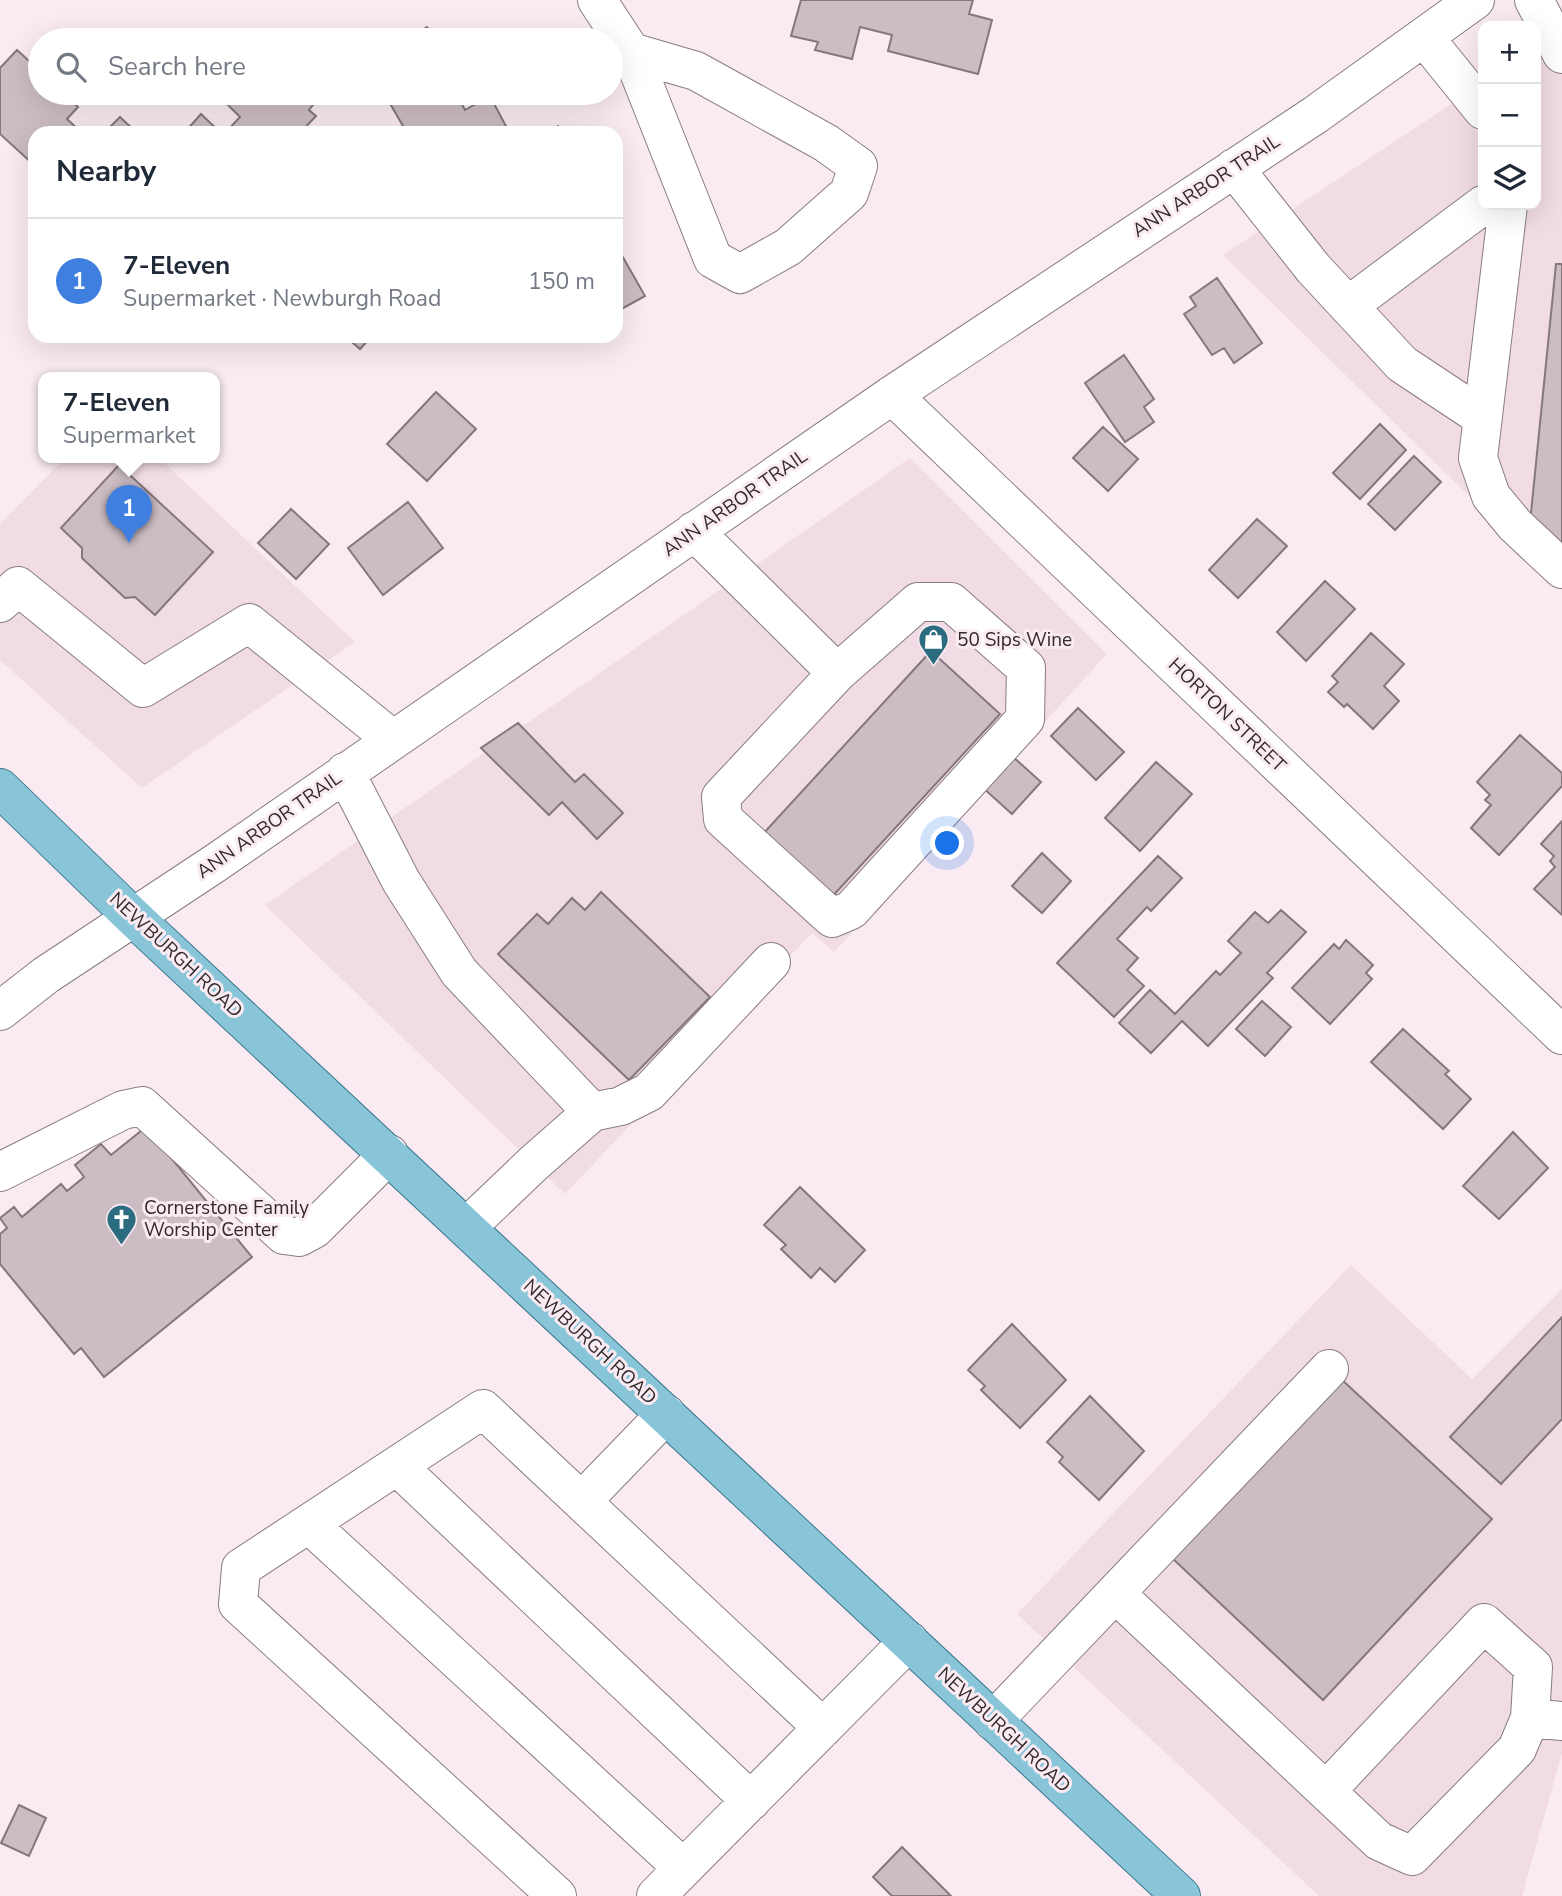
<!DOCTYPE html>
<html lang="en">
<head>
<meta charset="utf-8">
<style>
	:root { --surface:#fff; --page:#f2f2f3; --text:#1f2937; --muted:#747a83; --line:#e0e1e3; --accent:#2c6c80 }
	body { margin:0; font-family:"Nunito Sans",sans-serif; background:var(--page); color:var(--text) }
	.controls { position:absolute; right:21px; top:21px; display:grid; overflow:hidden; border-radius:14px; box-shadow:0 7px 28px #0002 }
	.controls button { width:63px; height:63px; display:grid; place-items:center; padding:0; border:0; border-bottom:2px solid var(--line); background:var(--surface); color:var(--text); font:35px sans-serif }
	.you { position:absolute; left:948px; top:844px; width:24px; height:24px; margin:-18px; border:5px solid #fff; border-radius:50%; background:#1a73e8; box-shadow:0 0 0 10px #1a73e833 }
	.badge { display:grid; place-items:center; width:46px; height:46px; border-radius:50%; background:var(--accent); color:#fff; font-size:23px; font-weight:700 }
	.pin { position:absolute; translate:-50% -58px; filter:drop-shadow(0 2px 4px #0008) }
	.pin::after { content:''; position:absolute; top:37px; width:24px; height:21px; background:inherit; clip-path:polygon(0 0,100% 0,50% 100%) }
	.popup { position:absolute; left:38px; top:372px; width:182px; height:91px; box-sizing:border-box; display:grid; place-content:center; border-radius:14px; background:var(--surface); filter:drop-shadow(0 2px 5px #0005); font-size:23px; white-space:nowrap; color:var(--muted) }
	.popup b { font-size:26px; color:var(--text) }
	.popup::after { content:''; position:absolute; left:50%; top:100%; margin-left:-14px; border:14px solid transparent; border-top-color:var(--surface) }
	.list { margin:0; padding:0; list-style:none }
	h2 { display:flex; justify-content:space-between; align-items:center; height:91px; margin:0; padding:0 28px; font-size:30px }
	h2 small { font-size:23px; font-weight:400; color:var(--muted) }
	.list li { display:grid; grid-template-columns:46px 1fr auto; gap:21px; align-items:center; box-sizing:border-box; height:126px; padding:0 28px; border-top:2px solid var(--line) }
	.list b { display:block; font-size:26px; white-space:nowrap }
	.list p { margin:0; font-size:23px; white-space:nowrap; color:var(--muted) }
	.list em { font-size:23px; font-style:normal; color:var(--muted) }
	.icon { flex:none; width:38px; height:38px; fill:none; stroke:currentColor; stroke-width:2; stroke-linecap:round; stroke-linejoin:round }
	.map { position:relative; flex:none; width:1562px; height:1896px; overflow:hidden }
	.search { position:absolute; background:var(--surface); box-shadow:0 7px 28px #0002; left:28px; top:28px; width:595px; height:77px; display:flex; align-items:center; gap:18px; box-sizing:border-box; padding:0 24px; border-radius:38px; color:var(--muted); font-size:26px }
	.panel { position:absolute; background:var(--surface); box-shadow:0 7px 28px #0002; left:28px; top:126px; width:595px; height:217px; border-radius:21px }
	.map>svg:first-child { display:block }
	.built { fill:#f1dbe5 }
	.building { fill:#ccbdc4; stroke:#84777d; stroke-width:2 }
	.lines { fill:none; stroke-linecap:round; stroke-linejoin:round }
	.minor-casing { stroke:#897c82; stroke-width:40 }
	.major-casing { stroke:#38768c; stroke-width:40 }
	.minor { stroke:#fff; stroke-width:38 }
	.major { stroke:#89c5d9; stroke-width:38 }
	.labels { text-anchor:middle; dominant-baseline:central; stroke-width:6; stroke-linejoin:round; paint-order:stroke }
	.street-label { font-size:19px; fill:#312b2e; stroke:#faebf2 }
	.poi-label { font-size:19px; fill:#312b2e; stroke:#faebf2; text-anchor:start }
</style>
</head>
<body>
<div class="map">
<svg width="1562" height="1896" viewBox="0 0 1562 1896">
	<rect width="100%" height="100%" fill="#faebf2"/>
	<!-- built -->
	<path class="built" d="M1562,31V587L1223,255L1483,83V205H1536V48Z
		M66,457H158L355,642L142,788L0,660V524Z
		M910,458L1107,654L834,952L812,933L565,1194L265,905Z
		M1351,1265L1472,1379L1562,1289V1753L1522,1896H1319L1017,1614Z"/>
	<!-- building -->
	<path class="building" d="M801,0H973L969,14L992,20L978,74L888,51L892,35L860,27L852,59L815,50L818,42L791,36Z
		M427,27L435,40H404Z
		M17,50L40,71V93H63L78,107L67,119L82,133H35V166L0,134V68Z
		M236,93H308L316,101L309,110L316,116L300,133H225L240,117L226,103Z
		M384,93H456L465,110L490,96L507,128L501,131L503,133H407Z
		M201,114L221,133H184Z
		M120,117L137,133H104Z
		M558,126L562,133H546Z
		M616,245L645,296L616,312Z
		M1556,264H1562V549L1530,523Z
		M1217,278L1262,343L1234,363L1224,348L1212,355L1184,314L1196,306L1190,297Z
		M345,336H372L360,349Z
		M1124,355L1154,399L1144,407L1154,422L1125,442L1085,383Z
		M436,392L476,429L427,481L387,444Z
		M1380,424L1406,450L1360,499L1333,473Z
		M1103,427L1138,459L1108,491L1073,458Z
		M1414,456L1441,482L1395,530L1368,504Z
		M119,465L213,552L155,615L135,597L125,598L82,558V548L61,528Z
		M408,502L443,548L383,595L348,548Z
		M291,509L329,544L296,579L258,543Z
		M1257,519L1287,546L1238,598L1209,570Z
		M1325,581L1355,609L1306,661L1277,632Z
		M1371,633L1404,664L1384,686L1399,701L1373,729L1347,704L1344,707L1328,692L1338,682L1332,676Z
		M931,651L1000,714L830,899L761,836Z
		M1078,708L1124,752L1096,780L1051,736Z
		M518,723L575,782L584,774L623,813L597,839L562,802L549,815L481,748Z
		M1520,735L1562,773V786L1499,855L1471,828L1491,805L1485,800L1490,795L1477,782Z
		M1011,755L1041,782L1012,814L982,787Z
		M1156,762L1192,794L1140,851L1105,818Z
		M1562,821V915L1534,889L1555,867L1550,861L1554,856L1541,844Z
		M1042,853L1071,881L1042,913L1012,886Z
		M1158,856L1182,878L1151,911L1147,907L1117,939L1138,958L1127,970L1144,986L1114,1017L1057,963Z
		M601,892L710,997L629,1080L498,954L537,914L548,924L572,898L585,910Z
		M1281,910L1306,932L1267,973L1273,978L1208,1046L1182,1021L1151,1053L1119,1023L1150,990L1175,1014L1216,971L1220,975L1241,953L1228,941L1255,912L1268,923Z
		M1346,940L1373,965L1366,973L1372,979L1330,1024L1292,988L1334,944L1339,949Z
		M1262,1001L1291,1027L1265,1056L1236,1029Z
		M1403,1029L1449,1071L1445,1074L1471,1099L1443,1129L1371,1062Z
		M146,1127L252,1257L104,1377L81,1348L74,1354L0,1264V1234L7,1228L0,1218L14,1207L22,1217L61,1184L67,1191L84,1177L75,1165L101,1144L111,1155Z
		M1513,1132L1548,1168L1499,1219L1463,1186Z
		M800,1187L865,1250L835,1282L820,1268L811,1278L781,1249L786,1245L764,1225Z
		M1562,1317V1419L1501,1484L1450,1437Z
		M1012,1324L1066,1380L1020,1428L981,1390L985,1386L968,1370Z
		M1340,1378L1492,1519L1323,1700L1172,1558Z
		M1090,1396L1144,1451L1099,1500L1059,1462L1063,1457L1047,1442Z
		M19,1805L46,1818L29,1856L1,1843Z
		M902,1847L951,1896H892L873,1877Z"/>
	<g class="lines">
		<defs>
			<path id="minor" d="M597,0L631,52L713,259L740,274L788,247L849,193L858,166L826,143L696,71L631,52
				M1534,0L1562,54
				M1424,37L1483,110
				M1234,168L1313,268L1402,364L1482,417
				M1508,205L1478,458L1491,496L1515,525L1562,569
				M1348,306L1483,205
				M892,395L1562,1035
				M694,531L837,673L721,797L723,819L832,918L851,910L1025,719L1026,668L951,602H918L837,673
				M0,603L18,586L143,688L249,623L392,739
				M345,772L401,881L459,972L592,1112L534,1163L467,1227
				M0,1011L46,975L217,862L892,395L1315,115L1475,0
				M592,1112L621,1106L649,1092L771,962
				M0,1172L123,1110L142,1106L284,1235L299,1237L314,1229L389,1154
				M397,1466L751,1801
				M582,1501L666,1414
				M309,1524L683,1868
				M1116,1594L1379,1841L1412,1856L1517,1749L1530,1718L1562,1721
				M993,1721L1329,1369
				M1326,1791L1484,1623L1533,1667L1530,1718
				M557,1896L238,1604L241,1568L483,1409L823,1728
				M656,1896L909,1641"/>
			<path id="major" d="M0,788L133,917L1181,1896"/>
		</defs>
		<!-- minor casing -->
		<use href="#minor" class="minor-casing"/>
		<!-- major casing -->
		<use href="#major" class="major-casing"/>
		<!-- minor -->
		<use href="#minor" class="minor"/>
		<!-- major -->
		<use href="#major" class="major"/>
	</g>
	<!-- icons -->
	<defs>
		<symbol id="shop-pin" viewBox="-11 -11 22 30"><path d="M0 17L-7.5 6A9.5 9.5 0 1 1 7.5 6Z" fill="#2c6c80" stroke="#faebf2"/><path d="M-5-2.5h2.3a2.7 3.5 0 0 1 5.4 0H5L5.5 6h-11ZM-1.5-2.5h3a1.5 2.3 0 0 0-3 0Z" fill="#fff"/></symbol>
		<symbol id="church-pin" viewBox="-11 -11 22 30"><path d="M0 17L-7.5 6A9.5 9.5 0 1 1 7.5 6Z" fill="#2c6c80" stroke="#faebf2"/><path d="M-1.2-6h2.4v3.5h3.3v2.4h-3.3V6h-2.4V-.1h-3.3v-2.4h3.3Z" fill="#fff"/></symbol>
	</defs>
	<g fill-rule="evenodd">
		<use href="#shop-pin" x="916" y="622" width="35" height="47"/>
		<use href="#church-pin" x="104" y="1202" width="35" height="47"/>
	</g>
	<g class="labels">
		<!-- street labels -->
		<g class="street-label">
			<text transform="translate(1206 186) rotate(-33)">ANN ARBOR TRAIL</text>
			<text transform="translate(735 503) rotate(-35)">ANN ARBOR TRAIL</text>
			<text transform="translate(1227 715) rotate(44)">HORTON STREET</text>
			<text transform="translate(269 825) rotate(-35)">ANN ARBOR TRAIL</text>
			<text transform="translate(176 955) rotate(43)">NEWBURGH ROAD</text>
			<text transform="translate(590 1342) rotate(43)">NEWBURGH ROAD</text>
			<text transform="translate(1004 1730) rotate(43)">NEWBURGH ROAD</text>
		</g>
		<!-- poi labels -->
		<g class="poi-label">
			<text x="957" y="640">50 Sips Wine</text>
			<text x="144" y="1208">Cornerstone Family<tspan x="144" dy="22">Worship Center</tspan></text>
		</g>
	</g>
</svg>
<div class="controls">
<button>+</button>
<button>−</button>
<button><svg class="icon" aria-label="layers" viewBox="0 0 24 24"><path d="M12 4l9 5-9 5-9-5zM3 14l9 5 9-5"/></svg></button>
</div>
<div class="you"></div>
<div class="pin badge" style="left:129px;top:543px;background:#3f7fe0">1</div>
<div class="popup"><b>7-Eleven</b>Supermarket</div>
<div class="search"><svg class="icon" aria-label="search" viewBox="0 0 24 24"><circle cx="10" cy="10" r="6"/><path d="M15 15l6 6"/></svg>Search here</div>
<section class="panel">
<h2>Nearby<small></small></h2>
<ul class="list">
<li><span class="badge" style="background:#3f7fe0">1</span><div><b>7-Eleven</b><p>Supermarket · Newburgh Road</p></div><em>150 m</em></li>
</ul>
</section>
</div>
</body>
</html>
